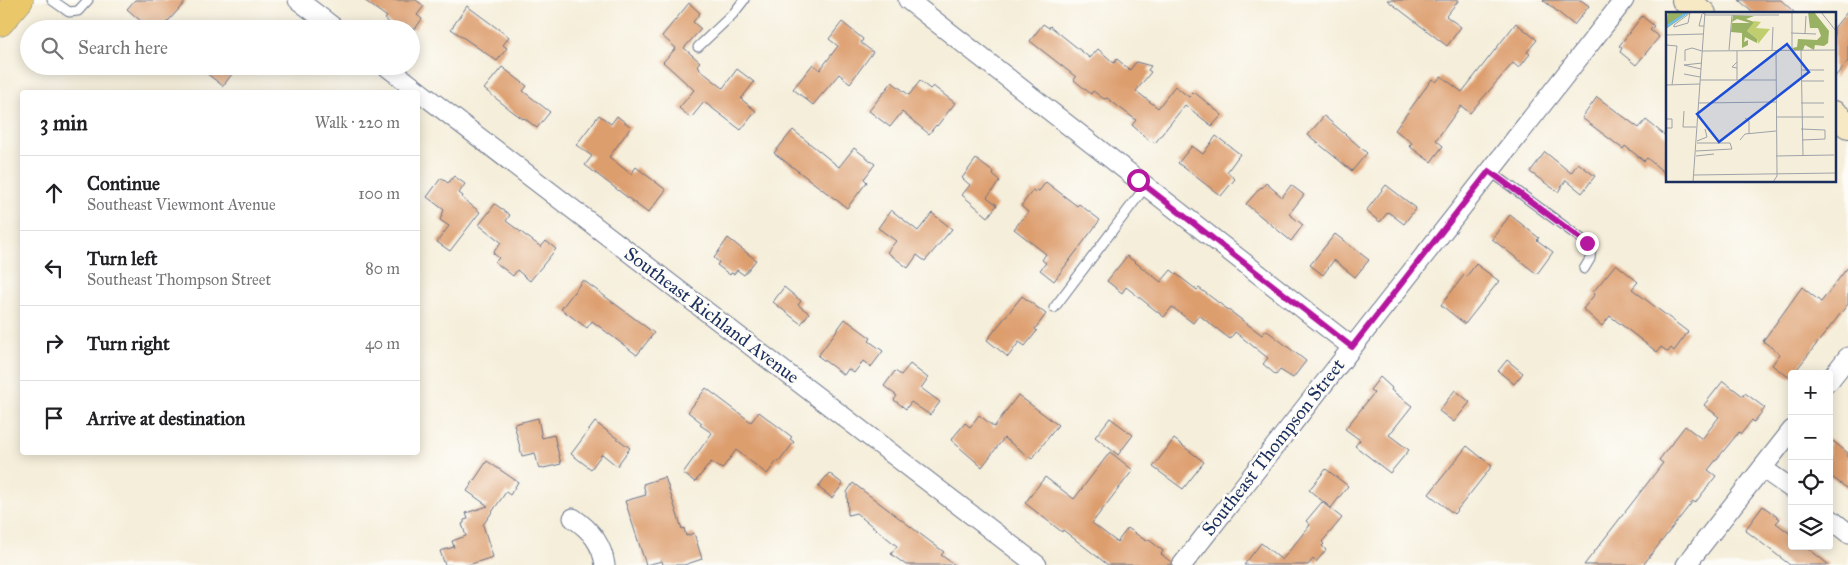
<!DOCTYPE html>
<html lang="en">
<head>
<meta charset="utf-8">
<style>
	:root { --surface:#fff; --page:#f6f6f6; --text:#202124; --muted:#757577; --line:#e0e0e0 }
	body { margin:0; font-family:"IM FELL Great Primer",serif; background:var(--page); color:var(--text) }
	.controls { position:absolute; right:15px; bottom:15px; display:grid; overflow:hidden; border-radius:5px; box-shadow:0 2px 12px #0003 }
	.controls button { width:45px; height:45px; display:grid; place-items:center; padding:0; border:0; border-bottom:1px solid var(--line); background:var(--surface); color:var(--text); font:25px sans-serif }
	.stop { position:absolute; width:15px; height:15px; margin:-11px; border:4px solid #b5179e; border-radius:50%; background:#fff }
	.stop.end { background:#b5179e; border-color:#fff; box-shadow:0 1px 5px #0008 }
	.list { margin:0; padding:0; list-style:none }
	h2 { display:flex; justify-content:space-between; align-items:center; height:65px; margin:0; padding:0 20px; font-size:21px }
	h2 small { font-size:16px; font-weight:400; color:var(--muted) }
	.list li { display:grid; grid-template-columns:32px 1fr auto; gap:15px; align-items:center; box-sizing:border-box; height:75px; padding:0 20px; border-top:1px solid var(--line) }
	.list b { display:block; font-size:19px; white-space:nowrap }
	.list p { margin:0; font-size:16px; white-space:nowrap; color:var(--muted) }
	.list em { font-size:16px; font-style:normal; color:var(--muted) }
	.icon { flex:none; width:28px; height:28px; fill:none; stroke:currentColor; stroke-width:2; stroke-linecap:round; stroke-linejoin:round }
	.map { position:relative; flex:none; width:1848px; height:565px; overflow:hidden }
	.search { position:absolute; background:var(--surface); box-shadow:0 2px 12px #0003; left:20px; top:20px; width:400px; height:55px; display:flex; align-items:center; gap:12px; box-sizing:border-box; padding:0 18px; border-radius:28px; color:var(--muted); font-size:19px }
	.panel { position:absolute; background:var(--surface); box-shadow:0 2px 12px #0003; left:20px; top:90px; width:400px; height:365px; border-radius:5px }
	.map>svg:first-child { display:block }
	.building { fill:#dd9e6e }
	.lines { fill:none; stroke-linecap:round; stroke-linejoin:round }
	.lane-casing { stroke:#677289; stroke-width:11 }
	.street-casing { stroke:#677289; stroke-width:21 }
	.secondary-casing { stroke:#677289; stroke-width:28 }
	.highway-casing { stroke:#677289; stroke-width:29 }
	.lane { stroke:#fff; stroke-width:9 }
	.street { stroke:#fff; stroke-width:19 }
	.secondary { stroke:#f7e9c3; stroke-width:26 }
	.highway { stroke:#eac769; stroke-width:28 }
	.route { stroke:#b5179e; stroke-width:6 }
	.labels { text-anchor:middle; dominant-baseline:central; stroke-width:5; stroke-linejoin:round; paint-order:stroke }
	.street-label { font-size:19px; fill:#1b2f5e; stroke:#fdfcf7 }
	.inset-river { fill:none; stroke:#6ebee9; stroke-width:2.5 }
	.inset-road { fill:none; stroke:#9ea2a8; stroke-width:1 }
	.view { fill:#1d4ed8; fill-opacity:0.15; stroke:#1d4ed8; stroke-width:2.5 }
	.inset-edge { fill:none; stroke:#1b2f5e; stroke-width:2.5 }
</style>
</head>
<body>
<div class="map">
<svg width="1848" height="565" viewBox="0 0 1848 565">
	<rect width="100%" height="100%" fill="#fdfcf7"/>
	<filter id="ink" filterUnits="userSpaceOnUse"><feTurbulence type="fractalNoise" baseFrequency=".02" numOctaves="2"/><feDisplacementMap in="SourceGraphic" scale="10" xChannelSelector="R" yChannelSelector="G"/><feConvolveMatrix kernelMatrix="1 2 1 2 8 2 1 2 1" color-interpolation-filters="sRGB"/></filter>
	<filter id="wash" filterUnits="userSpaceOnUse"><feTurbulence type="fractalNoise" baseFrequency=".0096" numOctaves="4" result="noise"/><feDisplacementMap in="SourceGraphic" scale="20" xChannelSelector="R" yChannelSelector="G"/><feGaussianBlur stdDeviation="1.12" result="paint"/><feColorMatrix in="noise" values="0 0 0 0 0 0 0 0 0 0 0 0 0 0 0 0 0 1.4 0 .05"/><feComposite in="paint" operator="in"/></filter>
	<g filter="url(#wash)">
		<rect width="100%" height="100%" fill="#f5eeda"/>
		<g id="blocks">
			<!-- building -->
			<path class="building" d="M135,0H187L161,29H150L127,9Z
				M364,0H416L424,6L417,15L422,19L415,29H397L385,19L387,17Z
				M1387,0H1459L1446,16L1461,27L1447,46Z
				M1543,0H1581L1589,6L1574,25Z
				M1739,0H1781L1796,14H1754Z
				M689,3L700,13L693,22L701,29L684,48L700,62L697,65L700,68L699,69L723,88L737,69L754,82L741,99L756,111L741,130L704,102L691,118L679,108L694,90L663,62L676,48L662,36Z
				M467,6L509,37L503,45L507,48L497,61L451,29Z
				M1848,11V61L1834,78V28Z
				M1642,16L1654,26L1650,30L1659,37L1636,65L1620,52L1622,48L1619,46Z
				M842,22L863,39L861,43L873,52L850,83L839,74L813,105L793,89L813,64L820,70L838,46L829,39Z
				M1516,23L1537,40L1527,52L1530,54L1519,68L1513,63L1470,113L1461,106L1436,140L1443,146L1431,162L1409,146L1412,143L1395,130L1432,79L1436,82L1441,76L1462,92Z
				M1043,24L1049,28L1050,26L1090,58L1098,49L1114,63L1117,59L1130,70L1136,62L1151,66L1148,70L1151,72L1136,91L1158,108L1175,86L1189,97L1194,92L1222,115L1212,126L1185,105L1155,143L1152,141L1151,142L1132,125L1136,120L1107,98L1104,99L1093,91L1091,94L1074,80L1076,77L1030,41Z
				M197,66H238L223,86Z
				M502,67L527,86L523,91L550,112L537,128L524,118L523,119L512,111L484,89Z
				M920,81L930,89L933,86L955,103L937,126L936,125L929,134L902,112L890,127L869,111L892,82L909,95Z
				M1597,97L1639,128L1646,120L1667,137V175L1647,158L1644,161L1625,146L1623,149L1582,118Z
				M599,115L611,124L617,116L631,127L609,157L631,174L636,167L666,190L648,213L585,165L592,156L576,145Z
				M1324,116L1367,153L1352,171L1308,135Z
				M793,130L839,167L854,148L875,164L864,179L867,182L847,208L774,153Z
				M1216,136L1240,154L1227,172L1235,179L1221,196L1178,163L1192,146L1203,154Z
				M1545,152L1571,173L1578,163L1595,176L1582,193L1566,180L1558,192L1530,172Z
				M976,159L994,173L993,175L1000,181L987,197L997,205L988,217L962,195L970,185L962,178Z
				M454,176L465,184L459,193L463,196L462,198L480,212L450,251L437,242L449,226L440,220L444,210L427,197L441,178L448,183Z
				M1046,182L1077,206L1079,204L1100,220L1054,281L1040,270L1046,263L1042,260L1046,254L1014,229L1028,212L1021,206L1033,190L1035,192L1037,190L1039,191Z
				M1266,183L1282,197L1291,185L1304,195L1289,214L1303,225L1291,241L1246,204L1261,187L1262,188Z
				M1386,185L1416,208L1404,224L1388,212L1380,222L1366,211Z
				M495,204L510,215L506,221L541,247L546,241L556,249L530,281L517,270L513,276L495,262L499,258L493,253L501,242L479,225Z
				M891,210L918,231L932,213L952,229L925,261L917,255L908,268L887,252L896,241L878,228Z
				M1510,215L1539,238L1537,240L1553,252L1537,274L1492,239Z
				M1335,234L1369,260L1355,277L1334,260L1323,275L1310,265Z
				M728,238L756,260L744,275L737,270L734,274L731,273L730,275L717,265L719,262L714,258Z
				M1127,256L1161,282L1171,270L1197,290L1199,288L1262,335L1266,330L1306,361L1293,378L1280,370L1276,375L1263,364L1268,358L1235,332L1230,339L1199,315L1193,323L1172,307L1164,317L1126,287L1122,293L1107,281Z
				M1476,264L1499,281L1465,324L1441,305L1464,275L1466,277Z
				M1616,264L1638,282L1632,289L1688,332L1674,351L1671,348L1668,352L1661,347L1657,352L1610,316L1602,326L1583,309L1595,294L1593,292Z
				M1848,267V304L1790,378L1772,365L1780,354L1763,341L1802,287L1821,302Z
				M583,280L654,333L637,355L592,321L587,328L561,309Z
				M784,287L801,301L798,305L809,313L801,324L773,302Z
				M1022,296L1046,314L1035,329L1037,331L1025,346L1019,342L1008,357L987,340Z
				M845,319L871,338L869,341L883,351L871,367L863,361L854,373L848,369L844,375L818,356Z
				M1507,360L1523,373L1514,384L1498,371Z
				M910,364L928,378L921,388L940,402L930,415L911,402L906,409L894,400L897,396L884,386L895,371L901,375Z
				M1380,377L1392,388L1391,390L1412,406L1389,435L1409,450L1390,473L1355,446L1360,440L1345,429L1374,393L1370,390Z
				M1723,381L1743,396L1745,393L1765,408L1754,422L1752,420L1741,434L1739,432L1708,470L1716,476L1695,503L1693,501L1643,565H1584L1663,463L1659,460L1685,426L1702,439L1719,417L1704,405Z
				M706,388L751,422L759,412L792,437L790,439L794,442L779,462L777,461L767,474L736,450L722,469L711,462L695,482L683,473L712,433L700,425L702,423L688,412Z
				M1455,390L1470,402L1454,422L1439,411Z
				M1018,395L1058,425L1032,459L1004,438L982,467L951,440L965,423L970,427L979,415L994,427Z
				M538,418L542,438L554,435L561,464L539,469L535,453L522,456L514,424Z
				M1110,418L1133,435L1118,455L1095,437Z
				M595,422L630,448L617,466L602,454L591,469L571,454Z
				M1829,438L1848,453V489L1829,475Z
				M1174,439L1204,462L1183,489L1153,467Z
				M1467,446L1492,466L1454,514L1429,494Z
				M1110,452L1133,470L1092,523L1117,542L1128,528L1146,541L1148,539L1163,551L1161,554L1171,562V565H1108L1063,530L1062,532L1025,503L1045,477L1074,499Z
				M487,461L518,482L510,495L506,492L483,525L493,557L468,565H445L440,551L454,547L452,541L466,536L462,524L464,523V520L468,519L466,513L488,506L467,491Z
				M1326,469L1348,486L1331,508L1309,490Z
				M829,473L843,484L832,498L818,487Z
				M665,477L682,529L684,528L686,536L694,533L702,559L684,565H663L662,561L646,565L625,501L646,495L643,484Z
				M853,483L944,552L941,555L955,565H906L891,554L897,546L856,513L848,515L847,492Z
				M1322,502L1342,518L1322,542L1324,544L1322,546L1326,550L1316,562L1313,559L1308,565H1244L1261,543L1282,560L1310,525L1306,521Z
				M1763,506L1780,519L1776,523L1792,535V546H1805L1829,565H1790L1745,530Z"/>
		</g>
	</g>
	<g filter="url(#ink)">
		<use href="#blocks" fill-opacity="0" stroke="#677289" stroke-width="1"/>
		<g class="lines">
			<defs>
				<path id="lane" d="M52,0L69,12L78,11L88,0
					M698,47L733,14L744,0
					M1490,171L1587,243L1591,249L1590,259L1584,269
					M1054,308L1146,186"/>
				<path id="street" d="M298,0L336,29
					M908,0L1352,347
					M386,66L1037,565
					M1829,381L1848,357
					M1762,468L1792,489
					M573,518C591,530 602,544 605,565
					M1829,518L1848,533
					M1182,565L1624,0
					M1686,565L1792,430"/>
				<path id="secondary" d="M1685,0L1703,14
					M1834,114L1848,125"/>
				<path id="highway" d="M0,22L19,0"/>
			</defs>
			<!-- lane casing -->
			<use href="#lane" class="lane-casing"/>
			<!-- street casing -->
			<use href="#street" class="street-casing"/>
			<!-- secondary casing -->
			<use href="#secondary" class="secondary-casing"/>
			<!-- highway casing -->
			<use href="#highway" class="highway-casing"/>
			<!-- lane -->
			<use href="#lane" class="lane"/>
			<!-- street -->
			<use href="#street" class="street"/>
			<!-- secondary -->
			<use href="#secondary" class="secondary"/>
			<!-- highway -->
			<use href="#highway" class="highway"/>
		</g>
	</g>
	<g class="lines" filter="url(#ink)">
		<!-- route -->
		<path class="route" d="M1138,180L1352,347L1489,171L1587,243"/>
	</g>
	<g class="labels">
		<!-- street labels -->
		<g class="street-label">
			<text transform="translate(712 315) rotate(37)">Southeast Richland Avenue</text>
			<text transform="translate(1273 447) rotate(-52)">Southeast Thompson Street</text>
		</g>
	</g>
	<!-- overview -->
	<g transform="translate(1666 12)">
		<rect width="170" height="170" fill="#f5eeda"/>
		<path d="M88,9L95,10L90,16L104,17L92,32L91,27L81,19Z" fill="#c0ce70"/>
		<path d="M2,0L9,1L24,0L0,17ZM142,0H148L163,19L162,31L158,34L149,33L148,38L139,33L137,38H128L126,36L131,35L132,27L151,28L155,24L152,16H144ZM67,3L88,4L80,7L88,10L81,19L91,27V31L79,25L78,30L82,28V33L76,36V21L65,20L66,11H84L71,7L66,10Z" fill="#98b162"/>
		<path class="inset-river" d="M0,15L22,0"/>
		<path class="inset-road" d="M36,0L39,3H113M155,0L170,19M24,1L22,11L8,15V13L24,1L25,0M36,2L33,14H38M125,21L150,22M139,22L140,4M0,23L37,22M0,33L11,34L6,73M63,38L66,3M106,38L107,15M126,38V0M135,38L137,144M71,39V56M19,49V38L26,36L36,39L170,38M71,50L66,55L71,56V68M35,57L18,53L36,51M135,58H158M18,62L34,65M34,68H110M135,69H158M0,73L34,72M33,91L110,90M135,91H158M18,99L17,115H30M110,105H158M79,106L83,109V122M0,107H6V116H0M135,117L159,118V127L136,128M74,128L79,122L110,119M31,129L41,125L39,117M30,139L66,137L64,131H31M30,144L48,142M110,144L168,143M28,163L170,161M27,170L39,0M107,170L111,164L110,38"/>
		<path class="view" d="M121,32L143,60L53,130L31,102Z"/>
		<rect width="170" height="170" class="inset-edge"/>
	</g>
</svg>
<div class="controls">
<button>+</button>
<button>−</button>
<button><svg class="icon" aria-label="locate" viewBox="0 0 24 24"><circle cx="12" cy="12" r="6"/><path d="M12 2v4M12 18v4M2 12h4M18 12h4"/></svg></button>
<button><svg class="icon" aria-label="layers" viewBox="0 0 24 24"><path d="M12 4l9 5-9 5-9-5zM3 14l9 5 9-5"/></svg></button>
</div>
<div class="stop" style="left:1138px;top:180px"></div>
<div class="stop end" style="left:1587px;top:243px"></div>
<div class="search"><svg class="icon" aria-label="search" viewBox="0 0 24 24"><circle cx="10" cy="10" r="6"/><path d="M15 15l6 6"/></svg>Search here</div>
<section class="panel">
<h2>3 min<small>Walk · 220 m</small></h2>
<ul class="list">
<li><svg class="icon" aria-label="ahead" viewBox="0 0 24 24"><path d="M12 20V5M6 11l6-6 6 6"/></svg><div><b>Continue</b><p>Southeast Viewmont Avenue</p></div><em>100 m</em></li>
<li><svg class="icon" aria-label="left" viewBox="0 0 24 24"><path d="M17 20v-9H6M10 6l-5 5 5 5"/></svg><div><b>Turn left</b><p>Southeast Thompson Street</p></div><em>80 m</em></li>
<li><svg class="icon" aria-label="right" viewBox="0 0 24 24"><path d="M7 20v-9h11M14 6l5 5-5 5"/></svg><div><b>Turn right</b></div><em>40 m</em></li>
<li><svg class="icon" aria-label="arrive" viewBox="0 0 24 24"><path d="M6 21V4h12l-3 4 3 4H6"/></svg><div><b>Arrive at destination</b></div></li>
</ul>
</section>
</div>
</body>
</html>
